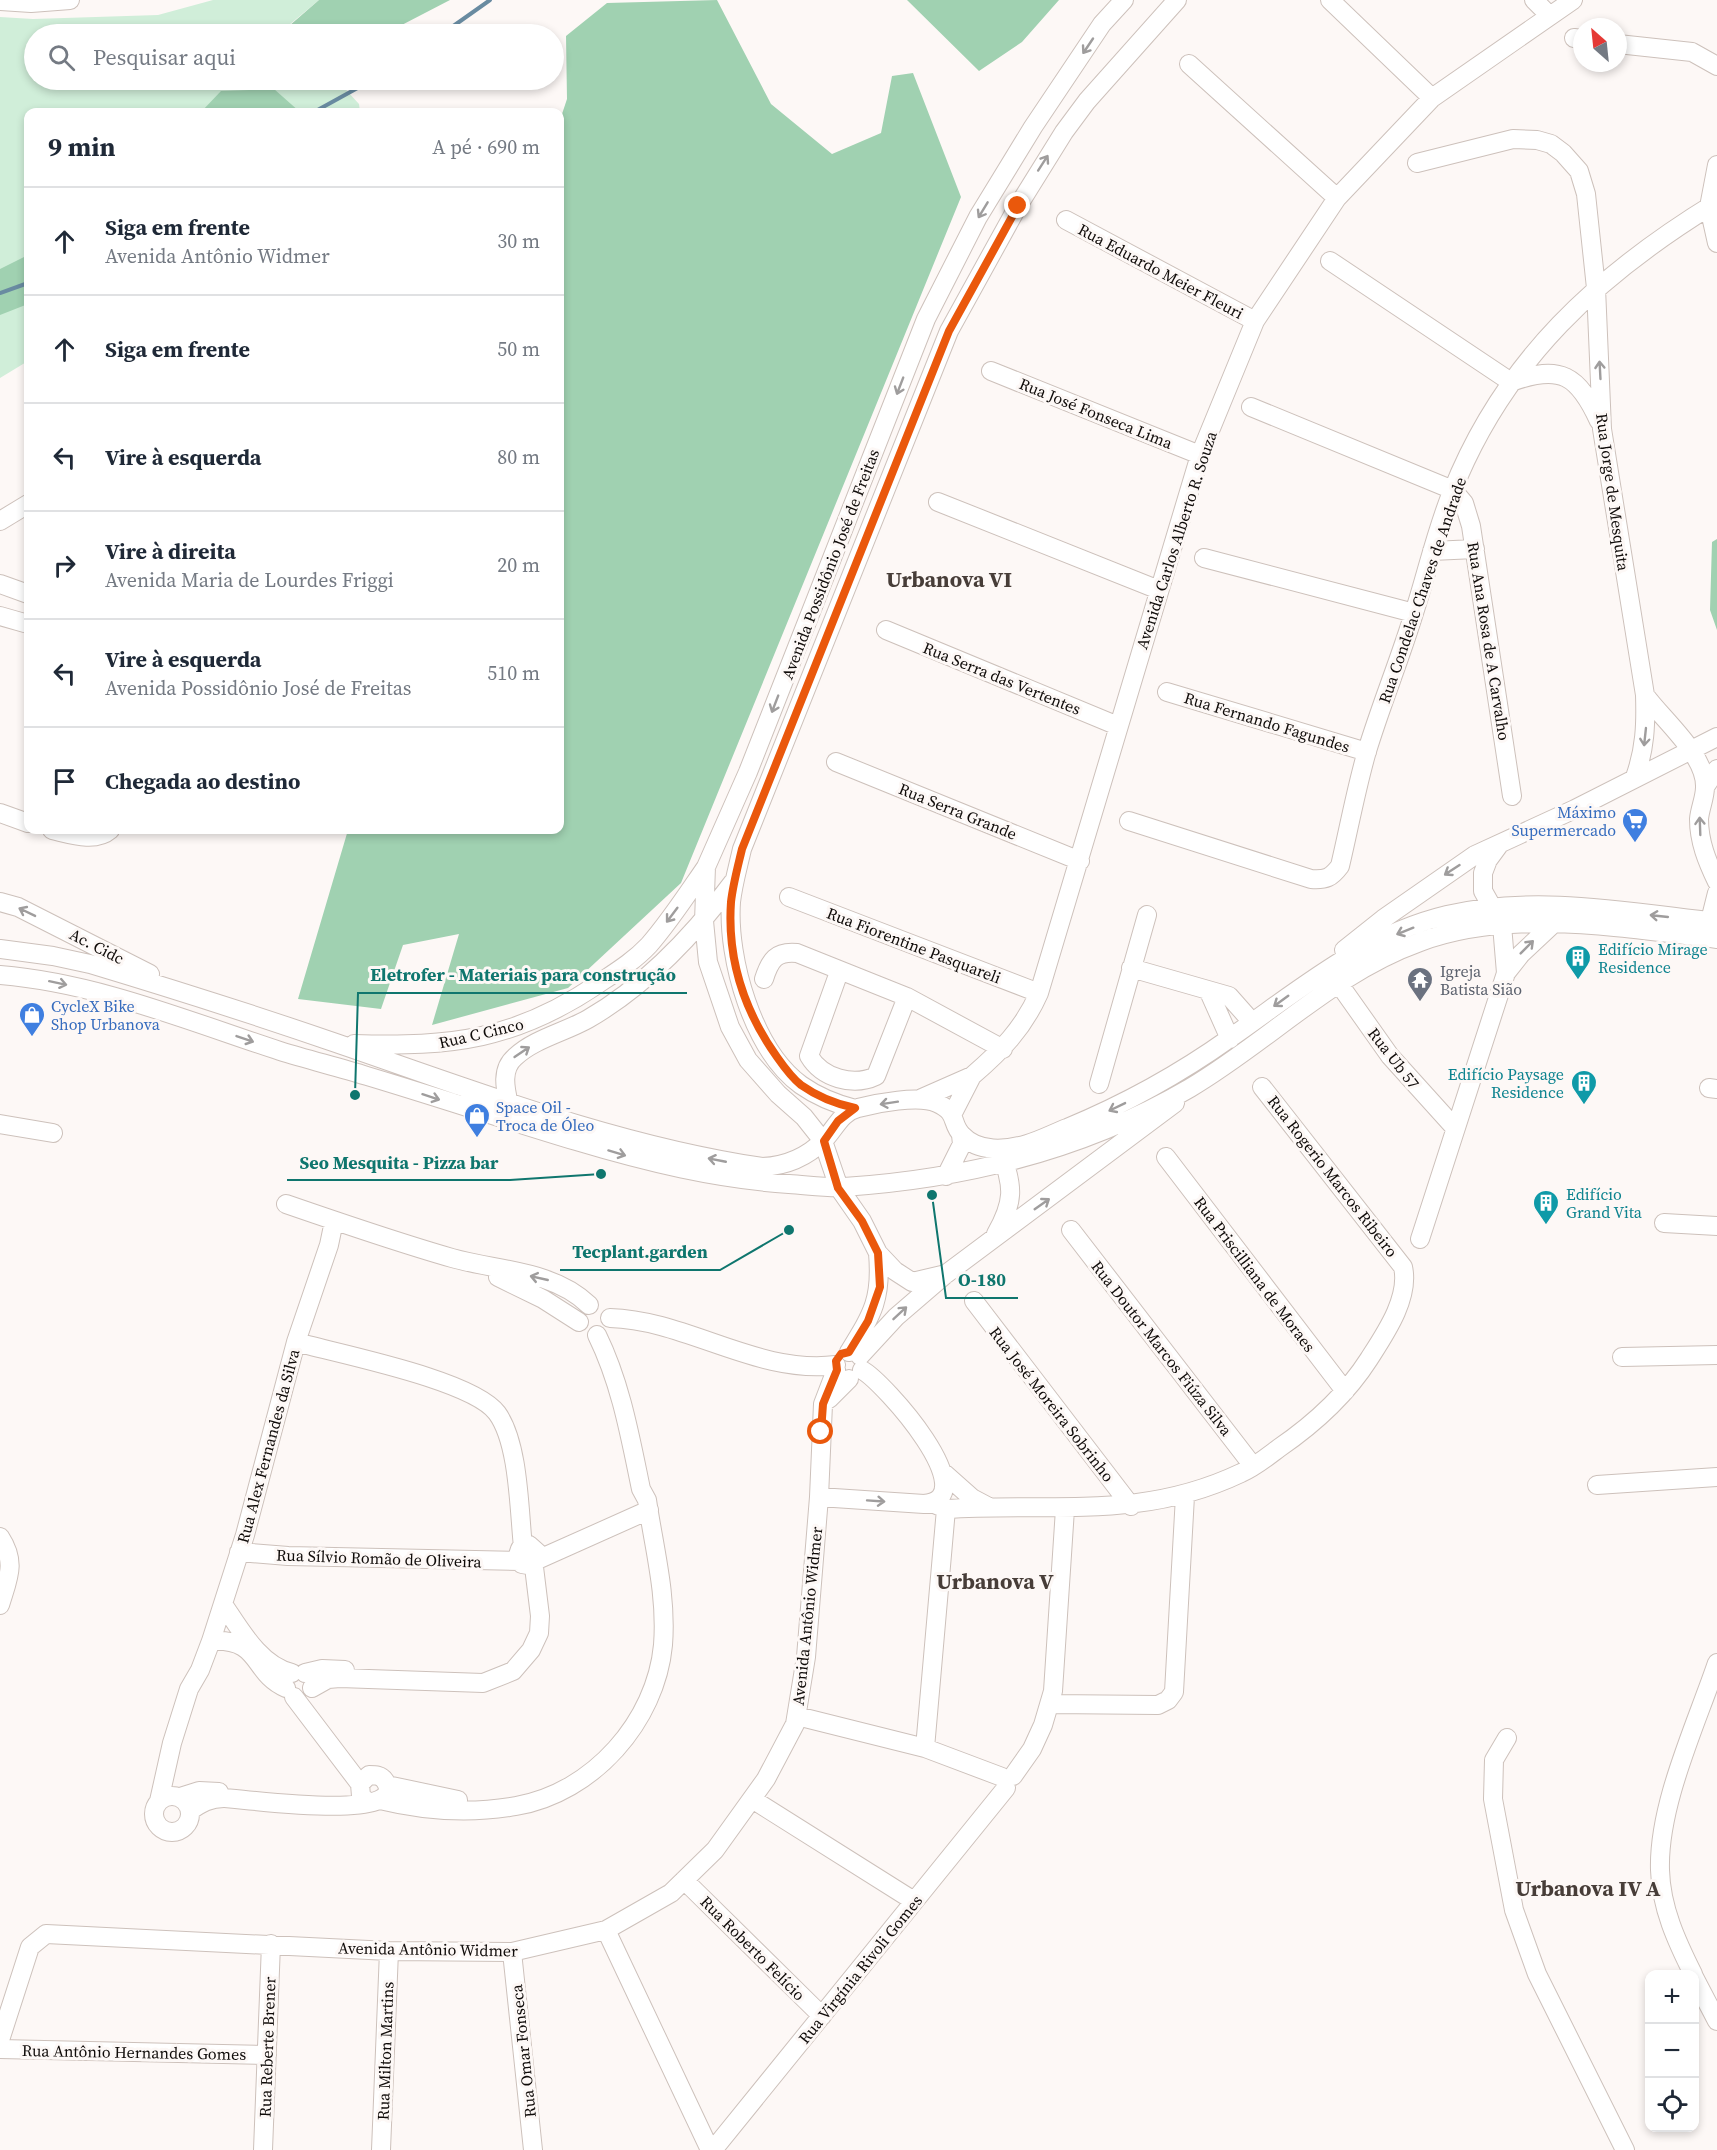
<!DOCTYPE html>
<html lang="pt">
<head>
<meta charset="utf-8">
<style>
	:root { --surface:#fff; --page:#f2f2f3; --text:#1f2937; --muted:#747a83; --line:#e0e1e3 }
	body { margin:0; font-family:"Source Serif 4",serif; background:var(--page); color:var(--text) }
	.controls { position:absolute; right:18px; bottom:18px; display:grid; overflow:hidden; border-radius:12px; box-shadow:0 3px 9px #0003 }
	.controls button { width:54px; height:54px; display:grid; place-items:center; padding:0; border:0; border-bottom:2px solid var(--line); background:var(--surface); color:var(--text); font:30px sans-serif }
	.compass { position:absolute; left:1573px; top:18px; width:54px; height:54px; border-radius:50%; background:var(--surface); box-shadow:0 3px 9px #0003; rotate:333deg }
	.stop { position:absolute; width:18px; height:18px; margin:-14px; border:4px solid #ea580c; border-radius:50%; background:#fff }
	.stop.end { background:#ea580c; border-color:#fff; box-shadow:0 2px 6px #0008 }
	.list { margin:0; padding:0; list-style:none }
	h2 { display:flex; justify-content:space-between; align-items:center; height:78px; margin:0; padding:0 24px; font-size:26px }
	h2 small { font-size:20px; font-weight:400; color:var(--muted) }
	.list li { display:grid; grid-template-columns:39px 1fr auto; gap:18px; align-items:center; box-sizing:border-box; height:108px; padding:0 24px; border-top:2px solid var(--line) }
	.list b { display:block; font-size:22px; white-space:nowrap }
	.list p { margin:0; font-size:20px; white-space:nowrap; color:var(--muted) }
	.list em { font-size:20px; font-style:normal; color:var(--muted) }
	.icon { flex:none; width:33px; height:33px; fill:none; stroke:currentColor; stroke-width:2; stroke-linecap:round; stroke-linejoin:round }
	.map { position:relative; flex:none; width:1717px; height:2150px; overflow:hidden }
	.search { position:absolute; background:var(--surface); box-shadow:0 3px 9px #0003; left:24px; top:24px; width:540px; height:66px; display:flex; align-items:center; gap:15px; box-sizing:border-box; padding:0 21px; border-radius:33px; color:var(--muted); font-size:22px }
	.panel { position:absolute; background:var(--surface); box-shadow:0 3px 9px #0003; left:24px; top:108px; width:540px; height:726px; border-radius:12px }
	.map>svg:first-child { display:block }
	.green { fill:#d0eed9 }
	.forest { fill:#a0d1b1 }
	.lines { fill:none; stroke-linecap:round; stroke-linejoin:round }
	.stream { stroke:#698ba1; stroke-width:4 }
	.minor-casing { stroke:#cdc1bb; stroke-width:20 }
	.minor { stroke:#fff; stroke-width:18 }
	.oneway { stroke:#9f9d9d }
	.route { stroke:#ea580c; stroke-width:8 }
	.labels { text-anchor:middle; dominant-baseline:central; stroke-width:6; stroke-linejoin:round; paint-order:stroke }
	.street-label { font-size:16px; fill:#0f0b09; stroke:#fdf8f6 }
	.shop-label { font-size:16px; fill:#366cbe; stroke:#fdf8f6; text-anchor:start }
	.culture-label { font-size:16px; fill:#0d838f; stroke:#fdf8f6; text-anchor:start }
	.worship-label { font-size:16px; fill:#5b616d; stroke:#fdf8f6; text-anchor:start }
	.district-label { font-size:22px; font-weight:bold; fill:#473d38; stroke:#fdf8f6 }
	.leader { fill:none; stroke:#0f766e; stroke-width:2 }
	.callout-dot { fill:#0f766e; stroke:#fdf8f6; stroke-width:2 }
	.callout-label { font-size:18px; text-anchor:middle; font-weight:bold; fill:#0f766e; stroke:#fdf8f6; stroke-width:6; stroke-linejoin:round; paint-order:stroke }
</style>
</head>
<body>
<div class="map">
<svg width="1717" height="2150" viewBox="0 0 1717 2150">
	<rect width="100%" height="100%" fill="#fdf8f6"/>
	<!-- green -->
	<path class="green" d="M213,0H319L289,25L297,34H34V80H337L359,104L360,112H28V361L0,378V17L33,19L158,15Z"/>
	<!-- forest -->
	<path class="forest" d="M319,0H450L396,28L388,34H297L289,26Z
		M717,0L771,104L832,154L881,133L892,76L913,73L961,197L681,883L568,988L432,1025L459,934L403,945L381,1009L298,999L348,830H560V120L567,99L566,36L607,3Z
		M907,0H1059L1022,42L979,71Z
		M274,89L300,112H201L221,91Z
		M28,255V304L0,315V269Z
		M1717,539V630L1710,610L1712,542Z"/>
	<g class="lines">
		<!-- stream -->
		<path class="stream" d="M442,34L490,0
			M314,112L372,80
			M0,293L28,283"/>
		<defs>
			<path id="minor" d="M1330,0L1432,98
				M1534,0L1550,16
				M0,1L31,3L70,0
				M1574,38L1582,39
				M1618,44L1692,52L1717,66
				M1189,64L1337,198
				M1417,163L1513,139L1537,140L1551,144L1563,153L1579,171L1586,194L1596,288L1602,429L1645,695C1646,725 1645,749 1635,777
				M1717,165L1709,207L1717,243
				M1066,220L1255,321
				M1330,261L1511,382C1561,364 1578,375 1599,421
				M991,371L1200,455
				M1251,407L1453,490L1464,503L1471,526L1512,796
				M938,502L1159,590
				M0,521L28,504
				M1432,551L1475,549
				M1204,558L1414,613
				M0,584L28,594
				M0,616L28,624
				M886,630L1118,726
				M1167,692L1367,752
				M1645,695C1663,720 1706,755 1705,787C1705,798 1700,808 1699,819C1699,842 1707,861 1717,882
				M836,762L1080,861
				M1705,787L1717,769
				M0,813L28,823
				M1129,821L1311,879C1326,880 1331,878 1340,866C1349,828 1356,789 1367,751C1381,705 1400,659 1414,613C1427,573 1436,531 1452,492C1504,360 1599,274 1717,202
				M52,830C70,834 95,843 110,830
				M1499,845L1488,860L1483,873V891L1502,925L1506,973
				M789,897L1039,993
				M0,902L18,907L150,974
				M1707,933L1717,893
				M0,949L53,956L90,964C173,989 255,1015 336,1043C476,1091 615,1145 762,1167C785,1166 807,1157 824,1140C835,1129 841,1112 858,1108C877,1103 919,1095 937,1103C959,1113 950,1123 962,1135C978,1153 1007,1150 1027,1144C1041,1140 1054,1133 1067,1128C1125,1104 1178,1075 1230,1038C1298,991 1363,935 1447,915C1535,894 1628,912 1717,922
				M1344,950L1383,919L1475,855L1575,809L1717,737
				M1131,968L1229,996L1252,1022
				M839,972L809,1056C822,1078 853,1087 876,1076L907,997
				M1332,974L1390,1056L1455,1128
				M0,975C97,983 188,1021 280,1051C309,1060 338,1067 367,1076C437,1097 506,1120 576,1141C646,1162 716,1179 789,1184C807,1185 826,1188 844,1187C965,1179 1084,1150 1190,1088C1268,1042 1333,973 1420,942C1511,908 1623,928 1717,939
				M764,979C770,960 776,951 797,953L907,997L1003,1049
				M1209,992L1230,1039
				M354,1044C452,1047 515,1040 598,984C616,972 634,961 649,945C670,921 688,893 706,867
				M972,1076C1001,1051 1023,1029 1039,993L1200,455L1255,321L1337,198L1432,98L1573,0
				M1099,1084L1147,915
				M1709,1088L1717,1089
				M922,1098L972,1076L953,1113
				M509,1104C505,1088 501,1069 515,1057C534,1039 565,1032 588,1019C647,985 693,936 733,882
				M855,1109C836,1104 818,1097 801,1085C753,1050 727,959 731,902C733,884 738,867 742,849L949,331L1018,206L1064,132L1087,101L1177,0
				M0,1124L53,1133
				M1166,1157L1345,1391
				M946,1176L962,1144L961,1135
				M286,1204C341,1223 396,1242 452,1258C498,1271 553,1270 589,1305
				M1664,1223L1717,1226
				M1071,1230L1253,1466
				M996,1234C1014,1202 1014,1187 1001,1153
				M1420,1239L1506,973L1521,954L1552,925
				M946,1274L912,1282L895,1271L878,1253L862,1221L839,1188L823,1141L804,1117L778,1094L748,1060L730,1027L708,962L704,921L706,867L748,772L926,319L978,217L1033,127L1102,24L1124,0
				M498,1277L543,1299L579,1322
				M974,1301L1131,1506
				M610,1318C687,1320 757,1375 836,1365
				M296,1342C339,1354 473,1380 497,1413C519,1443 519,1510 523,1547
				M849,1352C873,1313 882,1299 878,1253
				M860,1356L896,1317L946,1274L1175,1103
				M1622,1357L1717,1355
				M829,1399L849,1379
				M945,1474L972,1498L989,1507
				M1597,1485L1717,1477
				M819,1497L924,1504C987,1498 884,1382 862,1370
				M932,1503L946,1509C1052,1502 1140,1521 1241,1473C1255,1467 1267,1457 1279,1448C1314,1424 1346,1395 1369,1359C1385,1334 1410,1298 1403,1267L1262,1087
				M0,1537C17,1563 8,1578 0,1605
				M239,1552L288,1556L520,1561
				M537,1560L649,1510
				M223,1604C240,1629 260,1666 292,1673
				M211,1641C262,1638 251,1673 286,1688
				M305,1673L322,1669L345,1670
				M312,1688L328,1679L340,1678L483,1683L513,1671L531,1650L539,1633L540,1616L534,1567L538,1553L529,1545L520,1549L518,1555L522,1564L528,1565L534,1563
				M294,1697L360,1784
				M1050,1704L1158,1705L1168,1700L1174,1692L1185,1496
				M797,1716L925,1748L1002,1777
				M1507,1738L1494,1760L1493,1799L1514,1910L1537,1974L1625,2150
				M925,1748L946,1509
				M1013,1776L1032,1749L1043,1725L1053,1691L1065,1509
				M387,1785L458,1800
				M154 1814a18 18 0 1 1 36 0a18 18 0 1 1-36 0Z
				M180,1797L199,1791L219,1792
				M752,1799L914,1901
				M380,1800C425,1811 471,1814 516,1806C593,1793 656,1721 663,1645C667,1595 654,1548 647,1500L641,1489C630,1436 621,1384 597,1335
				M159,1801L172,1743L189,1689L200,1670L211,1641L245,1535L296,1342L329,1245L334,1221
				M190,1811C201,1803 210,1798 224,1798C239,1798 412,1824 385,1781C381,1775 375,1775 369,1775L360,1784L361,1796L368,1802
				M684,1880L822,2016
				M606,1930L710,2150
				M512,1952L533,2150
				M1693,1974C1677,1942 1661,1908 1660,1870C1658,1805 1696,1725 1717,1663
				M1694,1977L1717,2021
				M0,2040L30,1947L46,1934L389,1951L512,1952L606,1930L671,1893L715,1850L766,1779L795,1724L806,1657L819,1497L823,1404L836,1370
				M0,2049L267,2055
				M263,2150L271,1944
				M381,2150L389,1951
				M713,2150L1006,1788"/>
		</defs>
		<!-- minor casing -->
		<use href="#minor" class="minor-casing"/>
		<!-- minor -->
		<use href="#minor" class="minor"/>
	</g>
	<!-- one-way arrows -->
	<defs><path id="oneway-shaft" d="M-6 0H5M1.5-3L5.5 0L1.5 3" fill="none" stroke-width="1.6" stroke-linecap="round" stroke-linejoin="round" transform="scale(1.5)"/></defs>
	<g class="oneway">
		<use href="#oneway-shaft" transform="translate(1088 46) rotate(124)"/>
		<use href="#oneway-shaft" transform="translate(1043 163) rotate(-57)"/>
		<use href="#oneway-shaft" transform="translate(983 210) rotate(121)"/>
		<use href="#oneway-shaft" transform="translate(1600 370) rotate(-93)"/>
		<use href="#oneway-shaft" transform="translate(900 386) rotate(111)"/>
		<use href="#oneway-shaft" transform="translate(775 704) rotate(111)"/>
		<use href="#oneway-shaft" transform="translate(1645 737) rotate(96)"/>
		<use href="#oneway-shaft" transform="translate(1700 826) rotate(-92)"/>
		<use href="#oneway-shaft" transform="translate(1452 870) rotate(147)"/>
		<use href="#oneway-shaft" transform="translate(27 912) rotate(-154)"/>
		<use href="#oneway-shaft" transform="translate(672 915) rotate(127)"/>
		<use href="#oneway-shaft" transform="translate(1659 916) rotate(-174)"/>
		<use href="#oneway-shaft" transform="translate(1405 931) rotate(158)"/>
		<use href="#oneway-shaft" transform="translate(1527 947) rotate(-45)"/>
		<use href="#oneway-shaft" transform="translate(58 983) rotate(12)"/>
		<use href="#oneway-shaft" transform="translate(1281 1001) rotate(144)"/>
		<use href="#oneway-shaft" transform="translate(245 1039) rotate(19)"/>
		<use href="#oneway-shaft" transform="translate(522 1052) rotate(-34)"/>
		<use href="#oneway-shaft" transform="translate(431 1097) rotate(18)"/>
		<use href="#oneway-shaft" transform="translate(889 1103) rotate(171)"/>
		<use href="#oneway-shaft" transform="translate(1117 1107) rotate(154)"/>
		<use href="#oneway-shaft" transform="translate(617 1153) rotate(17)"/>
		<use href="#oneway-shaft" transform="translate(717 1160) rotate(-169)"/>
		<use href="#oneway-shaft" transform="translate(1042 1204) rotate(-35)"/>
		<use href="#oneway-shaft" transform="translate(539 1278) rotate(-167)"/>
		<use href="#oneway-shaft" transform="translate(900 1313) rotate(-43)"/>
		<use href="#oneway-shaft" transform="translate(876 1501) rotate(4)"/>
	</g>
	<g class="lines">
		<!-- route -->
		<path class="route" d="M821,1432L823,1404L837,1370L836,1361L841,1354L849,1352L868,1321L880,1287L878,1253L862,1221L838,1188L824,1141L838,1121L855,1108C836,1104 818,1097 801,1085C792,1078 784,1067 777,1057C745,1012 727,959 731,902C733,884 738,866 742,849L949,331L1018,206"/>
	</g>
	<!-- icons -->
	<defs>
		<symbol id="supermarket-pin" viewBox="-11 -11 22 30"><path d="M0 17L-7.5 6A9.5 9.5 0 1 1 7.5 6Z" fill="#3f7fe0" stroke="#fdf8f6"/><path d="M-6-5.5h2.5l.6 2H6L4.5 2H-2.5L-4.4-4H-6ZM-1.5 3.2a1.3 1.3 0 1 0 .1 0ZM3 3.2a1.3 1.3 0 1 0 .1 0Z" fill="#fff"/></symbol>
		<symbol id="building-pin" viewBox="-11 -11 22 30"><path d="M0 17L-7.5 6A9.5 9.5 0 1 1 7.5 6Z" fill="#0f9aa8" stroke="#fdf8f6"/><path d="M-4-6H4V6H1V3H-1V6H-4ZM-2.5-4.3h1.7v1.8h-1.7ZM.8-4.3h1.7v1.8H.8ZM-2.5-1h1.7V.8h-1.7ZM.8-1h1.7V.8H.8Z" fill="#fff"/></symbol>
		<symbol id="temple-pin" viewBox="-11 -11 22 30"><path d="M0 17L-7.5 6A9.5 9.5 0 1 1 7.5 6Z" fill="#6b7280" stroke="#fdf8f6"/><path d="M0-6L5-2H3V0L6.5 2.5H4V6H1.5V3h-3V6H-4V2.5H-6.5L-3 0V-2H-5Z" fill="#fff"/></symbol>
		<symbol id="shop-pin" viewBox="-11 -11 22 30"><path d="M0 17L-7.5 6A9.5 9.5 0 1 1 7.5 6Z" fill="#3f7fe0" stroke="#fdf8f6"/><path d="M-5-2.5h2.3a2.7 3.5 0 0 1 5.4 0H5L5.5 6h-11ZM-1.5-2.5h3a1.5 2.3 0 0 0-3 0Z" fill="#fff"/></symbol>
	</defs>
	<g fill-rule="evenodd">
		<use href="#supermarket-pin" x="1620" y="806" width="30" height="40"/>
		<use href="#building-pin" x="1563" y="943" width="30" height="40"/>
		<use href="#temple-pin" x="1405" y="965" width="30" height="40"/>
		<use href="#shop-pin" x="17" y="1000" width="30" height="40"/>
		<use href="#building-pin" x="1569" y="1068" width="30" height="40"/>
		<use href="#shop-pin" x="462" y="1101" width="30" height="40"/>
		<use href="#building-pin" x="1531" y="1188" width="30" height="40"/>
	</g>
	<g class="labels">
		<!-- street labels -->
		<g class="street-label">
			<text transform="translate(1161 271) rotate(28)">Rua Eduardo Meier Fleuri</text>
			<text transform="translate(1096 413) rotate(22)">Rua José Fonseca Lima</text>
			<text transform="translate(1613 492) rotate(82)">Rua Jorge de Mesquita</text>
			<text transform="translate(1176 540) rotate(-72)">Avenida Carlos Alberto R. Souza</text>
			<text transform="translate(830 564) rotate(-69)">Avenida Possidônio José de Freitas</text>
			<text transform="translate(1422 590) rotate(-71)">Rua Condelac Chaves de Andrade</text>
			<text transform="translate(1489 641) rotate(81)">Rua Ana Rosa de A Carvalho</text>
			<text transform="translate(1002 678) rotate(22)">Rua Serra das Vertentes</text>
			<text transform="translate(1267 722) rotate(17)">Rua Fernando Fagundes</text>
			<text transform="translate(958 811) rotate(22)">Rua Serra Grande</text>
			<text transform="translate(914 945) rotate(21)">Rua Fiorentine Pasquareli</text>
			<text transform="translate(97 946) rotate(27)">Ac. Cidc</text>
			<text transform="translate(481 1033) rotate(-13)">Rua C Cinco</text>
			<text transform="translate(1394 1058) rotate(52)">Rua Ub 57</text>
			<text transform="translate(1333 1176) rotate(52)">Rua Rogerio Marcos Ribeiro</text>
			<text transform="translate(1255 1274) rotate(53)">Rua Priscilliana de Moraes</text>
			<text transform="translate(1162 1348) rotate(52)">Rua Doutor Marcos Fiúza Silva</text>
			<text transform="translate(1052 1404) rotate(52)">Rua José Moreira Sobrinho</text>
			<text transform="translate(268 1446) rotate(-75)">Rua Alex Fernandes da Silva</text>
			<text transform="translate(379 1558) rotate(2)">Rua Sílvio Romão de Oliveira</text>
			<text transform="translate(807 1616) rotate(-84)">Avenida Antônio Widmer</text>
			<text transform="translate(753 1948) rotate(45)">Rua Roberto Felício</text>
			<text transform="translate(428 1949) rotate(1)">Avenida Antônio Widmer</text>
			<text transform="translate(860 1969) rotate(-51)">Rua Virgínia Rivoli Gomes</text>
			<text transform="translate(267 2047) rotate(-88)">Rua Reberte Brener</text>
			<text transform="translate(385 2051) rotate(-88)">Rua Milton Martins</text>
			<text transform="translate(523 2051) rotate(-96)">Rua Omar Fonseca</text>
			<text transform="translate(134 2052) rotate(1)">Rua Antônio Hernandes Gomes</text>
		</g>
		<!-- shop labels -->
		<g class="shop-label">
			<text x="1616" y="812" text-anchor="end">Máximo<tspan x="1616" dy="18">Supermercado</tspan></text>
			<text x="51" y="1006">CycleX Bike<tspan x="51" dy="18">Shop Urbanova</tspan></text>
			<text x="496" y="1107">Space Oil -<tspan x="496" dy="18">Troca de Óleo</tspan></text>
		</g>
		<!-- culture labels -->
		<g class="culture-label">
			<text x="1598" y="949">Edifício Mirage<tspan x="1598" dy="18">Residence</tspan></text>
			<text x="1564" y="1074" text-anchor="end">Edifício Paysage<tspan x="1564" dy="18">Residence</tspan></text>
			<text x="1566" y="1194">Edifício<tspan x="1566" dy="18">Grand Vita</tspan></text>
		</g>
		<!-- worship labels -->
		<g class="worship-label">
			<text x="1440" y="971">Igreja<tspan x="1440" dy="18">Batista Sião</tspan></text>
		</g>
		<!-- district labels -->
		<g class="district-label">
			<text x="949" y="579">Urbanova VI</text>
			<text x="995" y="1581">Urbanova V</text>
			<text x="1588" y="1888">Urbanova IV A</text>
		</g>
	</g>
	<!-- callouts -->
	<path class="leader" d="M355 1095L358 993H687M601 1174L510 1180H287M789 1230L720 1270H560M932 1195L946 1298H1018"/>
	<g class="callout-dot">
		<circle cx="355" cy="1095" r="6"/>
		<circle cx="601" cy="1174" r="6"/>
		<circle cx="789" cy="1230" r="6"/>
		<circle cx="932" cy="1195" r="6"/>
	</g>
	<g class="callout-label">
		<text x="523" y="981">Eletrofer - Materiais para construção</text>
		<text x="399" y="1169">Seo Mesquita - Pizza bar</text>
		<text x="640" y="1258">Tecplant.garden</text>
		<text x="982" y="1286">O-180</text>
	</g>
</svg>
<div class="controls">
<button>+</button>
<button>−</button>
<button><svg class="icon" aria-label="locate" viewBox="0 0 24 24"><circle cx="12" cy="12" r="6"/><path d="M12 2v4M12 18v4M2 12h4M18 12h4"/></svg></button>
</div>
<svg class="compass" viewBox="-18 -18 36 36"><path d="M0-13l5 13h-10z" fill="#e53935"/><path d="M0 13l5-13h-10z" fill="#747a83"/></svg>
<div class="stop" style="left:821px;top:1432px"></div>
<div class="stop end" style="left:1018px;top:206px"></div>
<div class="search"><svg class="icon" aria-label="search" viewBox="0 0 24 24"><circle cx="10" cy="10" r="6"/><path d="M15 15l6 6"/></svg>Pesquisar aqui</div>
<section class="panel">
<h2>9 min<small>A pé · 690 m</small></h2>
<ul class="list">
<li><svg class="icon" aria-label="ahead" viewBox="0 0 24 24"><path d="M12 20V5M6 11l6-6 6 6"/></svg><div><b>Siga em frente</b><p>Avenida Antônio Widmer</p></div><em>30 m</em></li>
<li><svg class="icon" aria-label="ahead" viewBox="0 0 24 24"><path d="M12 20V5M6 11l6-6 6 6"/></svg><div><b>Siga em frente</b></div><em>50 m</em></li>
<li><svg class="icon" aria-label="left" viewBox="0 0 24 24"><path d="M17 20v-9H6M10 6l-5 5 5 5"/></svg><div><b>Vire à esquerda</b></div><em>80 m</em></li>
<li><svg class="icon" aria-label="right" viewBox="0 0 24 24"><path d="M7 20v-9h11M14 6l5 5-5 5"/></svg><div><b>Vire à direita</b><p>Avenida Maria de Lourdes Friggi</p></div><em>20 m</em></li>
<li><svg class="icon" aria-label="left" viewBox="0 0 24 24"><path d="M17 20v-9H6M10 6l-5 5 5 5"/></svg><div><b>Vire à esquerda</b><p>Avenida Possidônio José de Freitas</p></div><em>510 m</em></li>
<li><svg class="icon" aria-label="arrive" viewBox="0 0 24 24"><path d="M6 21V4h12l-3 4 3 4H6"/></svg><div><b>Chegada ao destino</b></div></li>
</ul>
</section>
</div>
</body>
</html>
